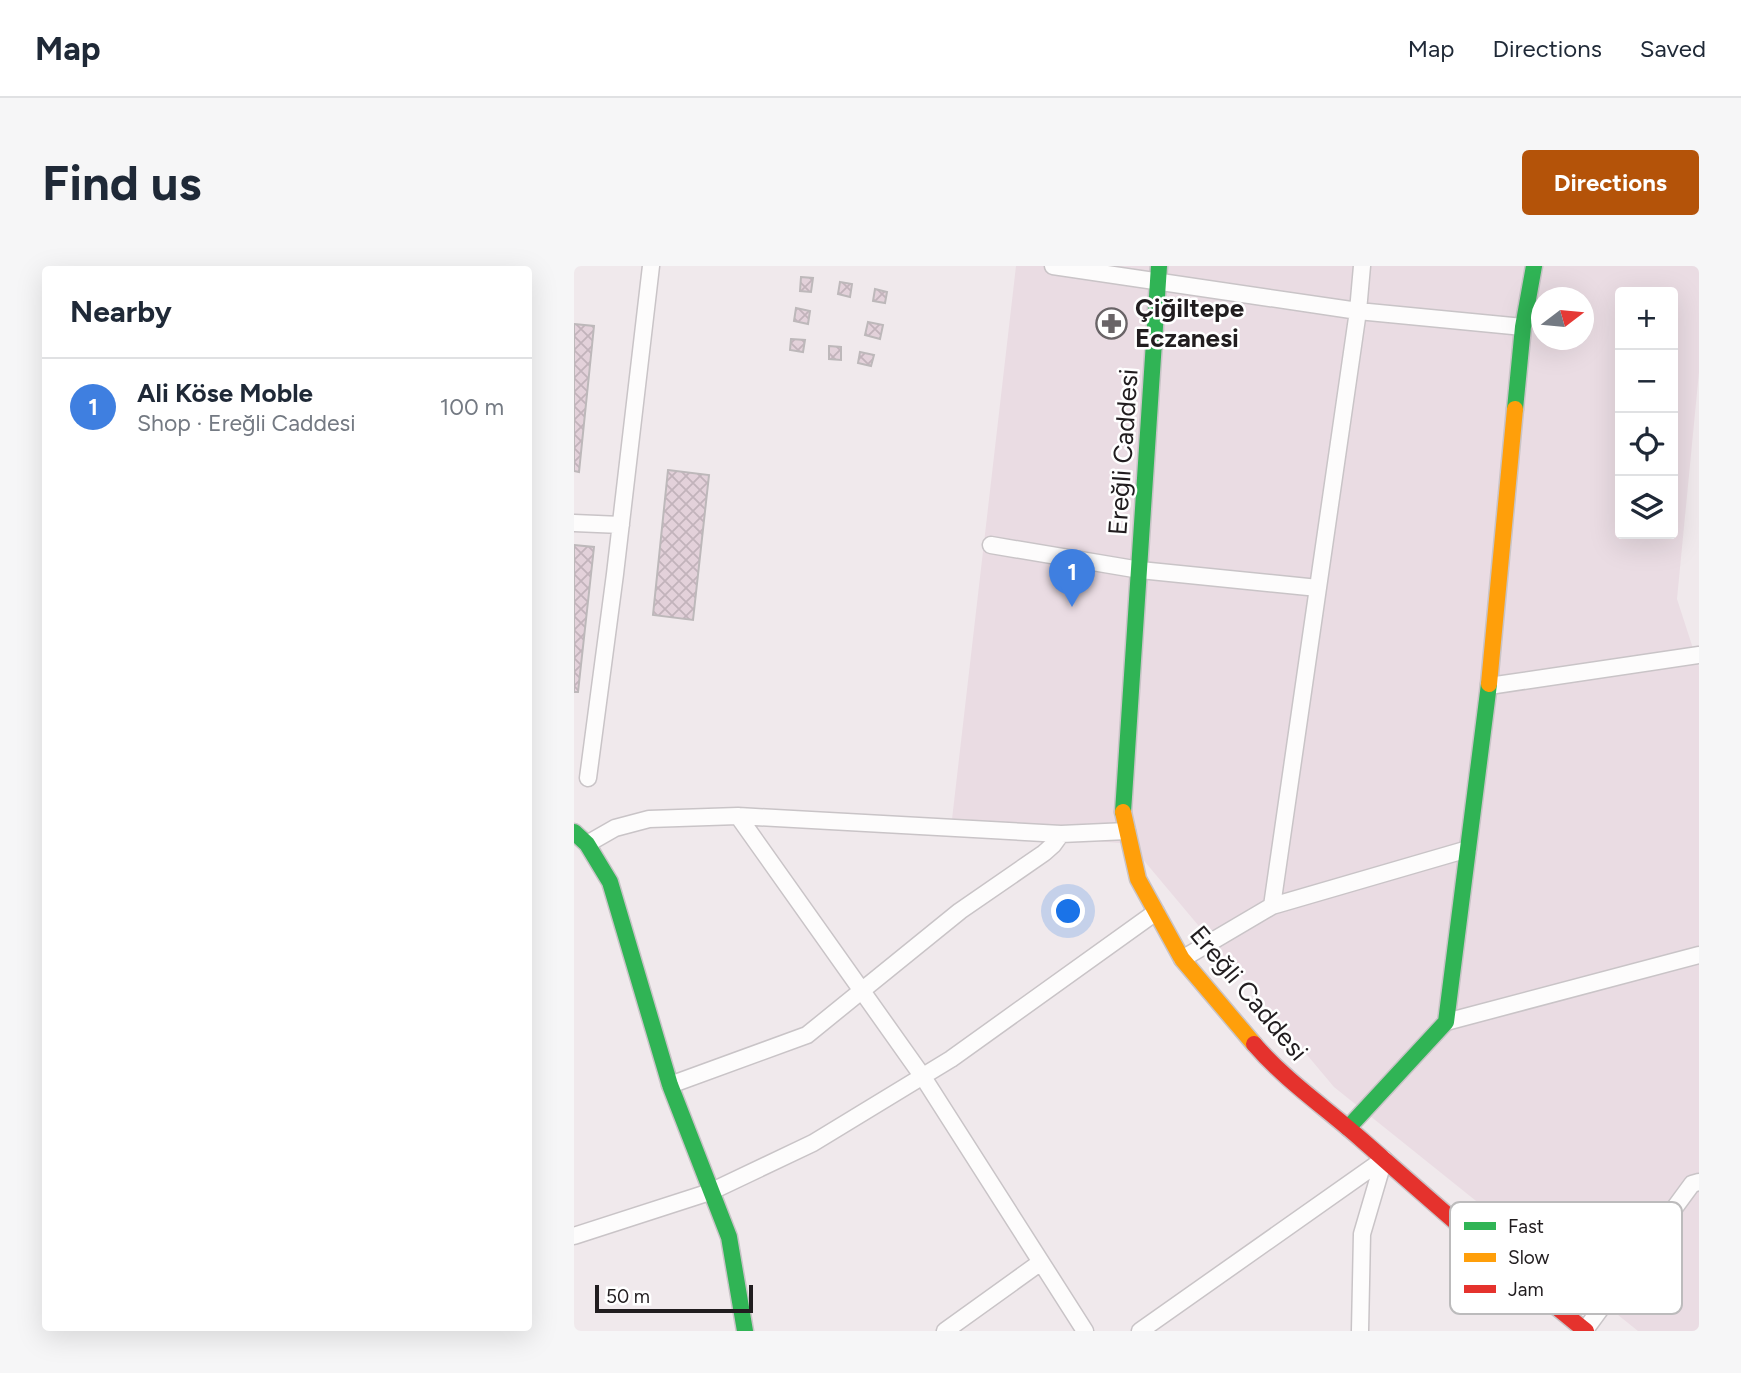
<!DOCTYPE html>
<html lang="en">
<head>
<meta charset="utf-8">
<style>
	:root { --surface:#fff; --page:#f6f6f7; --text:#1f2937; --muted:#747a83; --line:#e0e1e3; --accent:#b45309 }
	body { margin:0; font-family:Figtree,sans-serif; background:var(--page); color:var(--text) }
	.controls { position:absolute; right:21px; top:21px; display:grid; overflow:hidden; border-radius:7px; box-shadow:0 7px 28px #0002 }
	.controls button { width:63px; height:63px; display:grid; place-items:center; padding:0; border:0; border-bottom:2px solid var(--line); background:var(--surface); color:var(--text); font:35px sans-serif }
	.compass { position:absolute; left:957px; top:21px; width:63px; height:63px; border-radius:50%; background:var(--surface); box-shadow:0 7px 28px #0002; rotate:74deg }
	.scale { position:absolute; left:21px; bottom:18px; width:158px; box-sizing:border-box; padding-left:7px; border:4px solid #211d1f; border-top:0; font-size:19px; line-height:24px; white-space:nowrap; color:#211d1f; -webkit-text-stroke:5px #fff; paint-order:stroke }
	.you { position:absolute; left:495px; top:646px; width:24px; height:24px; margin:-18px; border:5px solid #fff; border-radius:50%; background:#1a73e8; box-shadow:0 0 0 10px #1a73e833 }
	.badge { display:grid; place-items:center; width:46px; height:46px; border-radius:50%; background:var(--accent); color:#fff; font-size:23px; font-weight:700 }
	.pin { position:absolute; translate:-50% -58px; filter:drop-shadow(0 2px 4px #0008) }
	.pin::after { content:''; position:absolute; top:37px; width:24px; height:21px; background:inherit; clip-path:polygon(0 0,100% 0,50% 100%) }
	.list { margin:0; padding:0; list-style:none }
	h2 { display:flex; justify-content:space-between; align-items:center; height:91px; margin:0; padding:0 28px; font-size:30px }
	h2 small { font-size:23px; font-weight:400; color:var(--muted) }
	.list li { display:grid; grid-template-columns:46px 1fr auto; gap:21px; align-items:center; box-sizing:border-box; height:98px; padding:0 28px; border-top:2px solid var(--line) }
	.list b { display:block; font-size:26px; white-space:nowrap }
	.list p { margin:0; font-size:23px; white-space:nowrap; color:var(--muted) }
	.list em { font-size:23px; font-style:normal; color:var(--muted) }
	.icon { flex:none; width:38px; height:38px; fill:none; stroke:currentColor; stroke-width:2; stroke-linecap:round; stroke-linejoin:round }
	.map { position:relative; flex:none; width:1125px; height:1065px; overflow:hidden; border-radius:7px }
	header { display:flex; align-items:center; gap:42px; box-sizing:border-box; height:98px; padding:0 35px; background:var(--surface); border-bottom:2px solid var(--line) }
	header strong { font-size:33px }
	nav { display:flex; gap:38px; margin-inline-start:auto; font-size:24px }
	.intro { display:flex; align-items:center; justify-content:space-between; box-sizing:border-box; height:168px; padding:0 42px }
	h1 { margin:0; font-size:49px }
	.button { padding:18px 32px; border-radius:7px; background:var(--accent); color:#fff; font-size:24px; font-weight:700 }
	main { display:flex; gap:42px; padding:0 42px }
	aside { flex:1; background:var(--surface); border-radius:7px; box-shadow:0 7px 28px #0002 }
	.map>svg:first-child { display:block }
	.built { fill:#eadce3; fill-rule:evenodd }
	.building { fill:url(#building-cross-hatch); stroke:#bdb8ba; stroke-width:2 }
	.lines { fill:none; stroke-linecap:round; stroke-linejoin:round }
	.street-casing { stroke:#c9c4c7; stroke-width:19 }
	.fast-casing { stroke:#c9c4c7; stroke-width:19 }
	.slow-casing { stroke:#c9c4c7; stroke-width:19 }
	.jam-casing { stroke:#c9c4c7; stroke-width:19 }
	.street { stroke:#fdfcfc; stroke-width:16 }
	.fast { stroke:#30b455; stroke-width:16 }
	.slow { stroke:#ff9f0a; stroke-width:16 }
	.jam { stroke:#e5322d; stroke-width:16 }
	.labels { text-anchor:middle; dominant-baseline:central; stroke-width:5; stroke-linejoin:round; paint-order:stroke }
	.poi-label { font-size:26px; font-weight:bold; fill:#211d1f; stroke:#fff; text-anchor:start }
	.street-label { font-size:26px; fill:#211d1f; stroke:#fff }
	.key { fill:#fff; stroke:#bcbbbc; stroke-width:2 }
	.key-label { font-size:19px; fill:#211d1f }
</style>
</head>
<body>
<header>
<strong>Map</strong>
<nav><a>Map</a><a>Directions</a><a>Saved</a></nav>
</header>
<div class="intro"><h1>Find us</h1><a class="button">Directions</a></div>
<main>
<aside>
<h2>Nearby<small></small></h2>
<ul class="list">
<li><span class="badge" style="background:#3f7fe0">1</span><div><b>Ali Köse Moble</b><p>Shop · Ereğli Caddesi</p></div><em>100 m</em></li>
</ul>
</aside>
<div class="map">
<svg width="1125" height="1065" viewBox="0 0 1125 1065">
	<defs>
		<pattern id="building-cross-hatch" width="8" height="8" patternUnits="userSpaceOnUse" patternTransform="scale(1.75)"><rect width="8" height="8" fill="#e3d1da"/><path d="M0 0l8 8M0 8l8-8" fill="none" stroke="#c2b3bb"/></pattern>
	</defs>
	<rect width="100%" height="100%" fill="#f0e9ec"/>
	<!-- built -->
	<path class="built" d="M442,0H1125V106L1103,333L1125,401V1065H1064L760,821L556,578L377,562ZM1046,26H1099V268H1046ZM968,32H1010V74H968Z"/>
	<!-- building -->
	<path class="building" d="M227,11L239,12L237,26L226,25Z
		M266,16L278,18L276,31L264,28Z
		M301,23L313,26L311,37L299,35Z
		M222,42L236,45L234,58L220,55Z
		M294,56L309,59L306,73L291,69Z
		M0,58L20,60L5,206L0,205Z
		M217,73L231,74L229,86L216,84Z
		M255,80L267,81V94L255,93Z
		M286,86L300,89L297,100L284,97Z
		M94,204L135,209L119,354L79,349Z
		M0,279L20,281L4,426H0Z"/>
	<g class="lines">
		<defs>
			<path id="street" d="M479,0L784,45L949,61
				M0,257L47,259
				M417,279L566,304L744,322
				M915,420L1125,389
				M14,512L41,308L77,0
				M164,550L349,811L511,1065
				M13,578L41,562L75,553L164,550L487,568L553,565
				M698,640L784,45L788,0
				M608,693L698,640L894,583
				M872,756L1125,689
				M96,819L233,769L386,645L470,587L479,579L487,568
				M0,970L136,926L239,877L377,793L582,646
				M1011,1064L1118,918L1125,916
				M371,1065L467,996
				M566,1065L810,893
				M786,1065L788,968L810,893"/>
			<path id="fast" d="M941,143L949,61L960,0
				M549,546L585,0
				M0,566L13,578L36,616L96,819L155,971L171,1065
				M774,862L872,756L915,418"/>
			<path id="slow" d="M915,418L941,143
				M549,546L564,613L608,693L680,778"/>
			<path id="jam" d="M680,778C712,815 752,842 788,874C862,939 935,1004 1012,1065"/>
		</defs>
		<!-- street casing -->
		<use href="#street" class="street-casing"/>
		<!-- fast casing -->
		<use href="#fast" class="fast-casing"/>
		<!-- slow casing -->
		<use href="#slow" class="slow-casing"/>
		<!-- jam casing -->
		<use href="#jam" class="jam-casing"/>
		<!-- street -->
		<use href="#street" class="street"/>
		<!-- fast -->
		<use href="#fast" class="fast"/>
		<!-- slow -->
		<use href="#slow" class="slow"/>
		<!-- jam -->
		<use href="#jam" class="jam"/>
	</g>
	<!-- icons -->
	<defs>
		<symbol id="pharmacy-ring" viewBox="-11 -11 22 22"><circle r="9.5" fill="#fff" stroke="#696467" stroke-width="1.5"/><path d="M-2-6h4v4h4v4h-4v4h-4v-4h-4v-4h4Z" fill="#696467"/></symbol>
	</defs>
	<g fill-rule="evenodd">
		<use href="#pharmacy-ring" x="520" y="40" width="35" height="35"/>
	</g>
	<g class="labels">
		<!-- poi labels -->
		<g class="poi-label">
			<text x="561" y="42">Çiğiltepe<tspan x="561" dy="30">Eczanesi</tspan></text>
		</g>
		<!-- street labels -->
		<g class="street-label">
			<text transform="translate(549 186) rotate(-86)">Ereğli Caddesi</text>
			<text transform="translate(675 727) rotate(50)">Ereğli Caddesi</text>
		</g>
	</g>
	<!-- legend -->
	<rect x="876" y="936" width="232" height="112" rx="10" class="key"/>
	<rect x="890" y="956" width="32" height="8" fill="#30b455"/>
	<rect x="890" y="987" width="32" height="9" fill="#ff9f0a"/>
	<rect x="890" y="1019" width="32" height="8" fill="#e5322d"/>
	<g class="key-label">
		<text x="934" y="967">Fast</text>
		<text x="934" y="998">Slow</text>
		<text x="934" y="1030">Jam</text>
	</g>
</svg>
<div class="controls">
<button>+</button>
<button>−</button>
<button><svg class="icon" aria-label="locate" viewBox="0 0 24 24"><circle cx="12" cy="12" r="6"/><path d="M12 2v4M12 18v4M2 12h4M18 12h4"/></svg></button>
<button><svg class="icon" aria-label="layers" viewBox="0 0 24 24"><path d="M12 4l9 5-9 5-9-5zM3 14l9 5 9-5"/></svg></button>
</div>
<svg class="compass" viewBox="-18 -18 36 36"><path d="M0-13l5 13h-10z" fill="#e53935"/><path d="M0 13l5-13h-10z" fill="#747a83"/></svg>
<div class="scale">50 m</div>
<div class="you"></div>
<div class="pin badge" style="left:498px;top:341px;background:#3f7fe0">1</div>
</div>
</main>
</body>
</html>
